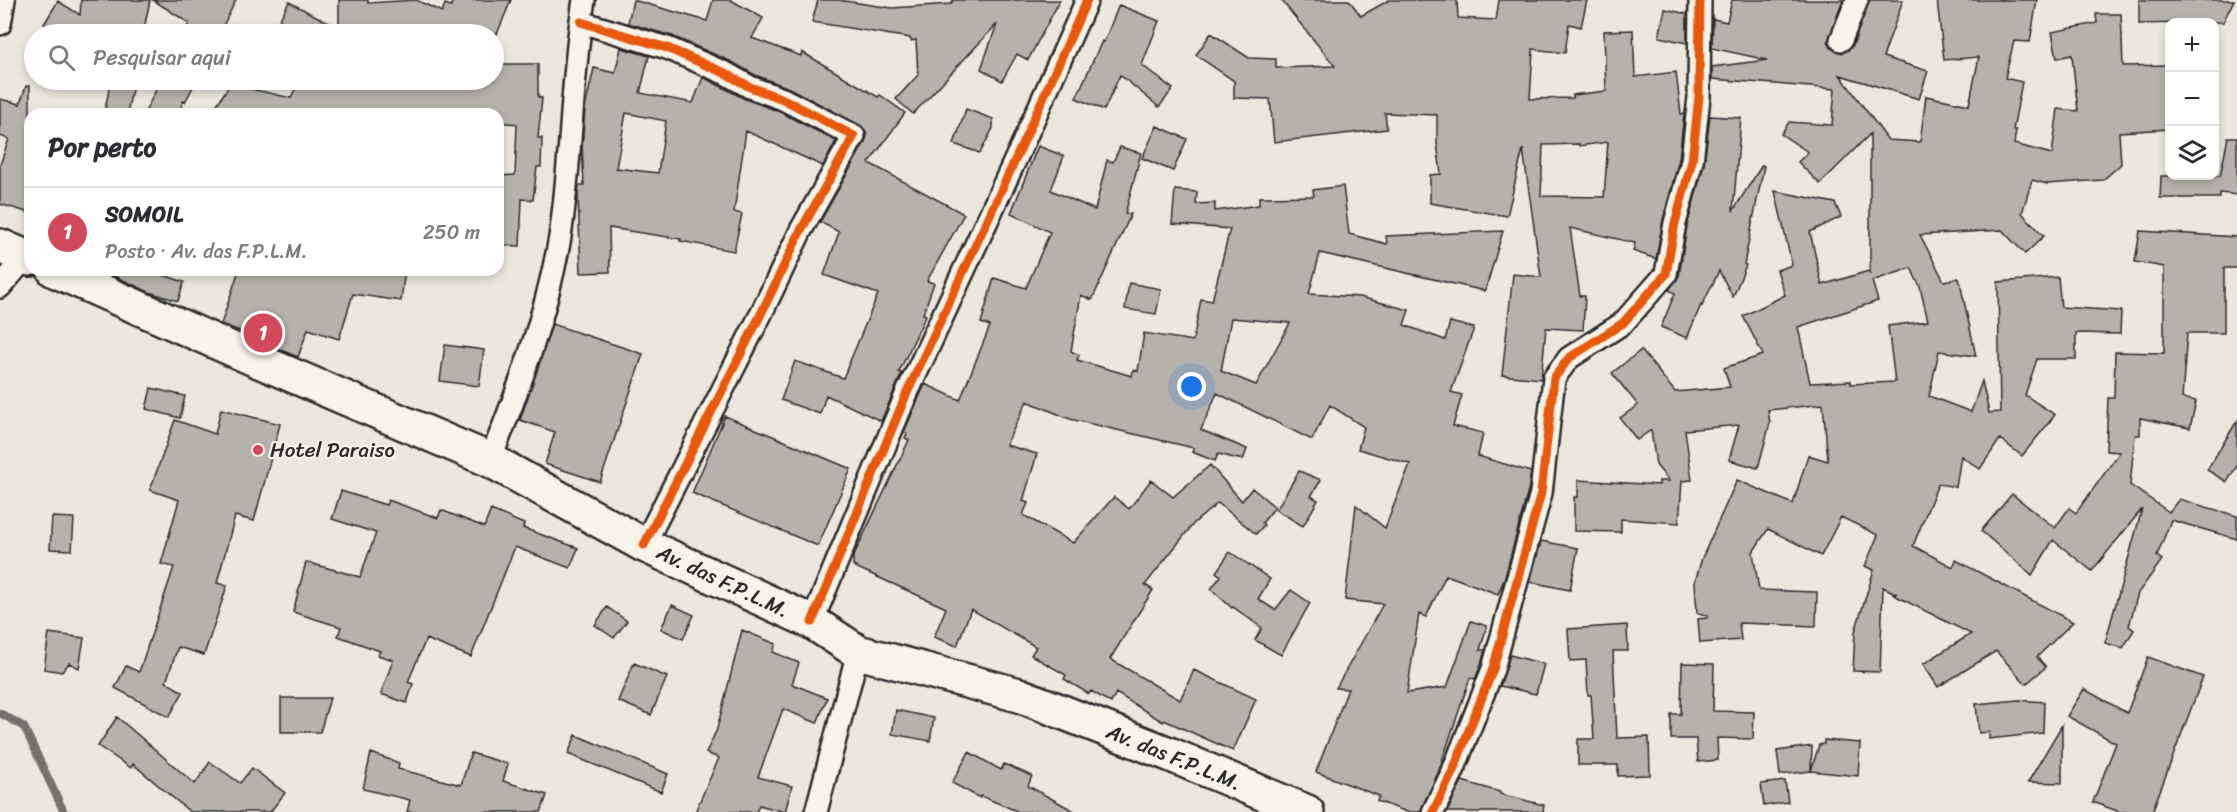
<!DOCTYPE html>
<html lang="pt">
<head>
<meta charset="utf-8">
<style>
	:root { --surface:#fff; --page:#f7f7f7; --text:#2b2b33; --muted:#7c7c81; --line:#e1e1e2; --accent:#d1495b }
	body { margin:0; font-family:Sriracha,sans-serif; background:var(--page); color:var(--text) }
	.controls { position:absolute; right:18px; top:18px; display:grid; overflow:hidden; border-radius:12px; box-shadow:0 3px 9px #0003 }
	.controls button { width:54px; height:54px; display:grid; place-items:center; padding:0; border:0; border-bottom:2px solid var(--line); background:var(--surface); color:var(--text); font:30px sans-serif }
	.you { position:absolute; left:1192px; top:387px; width:21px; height:21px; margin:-15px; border:4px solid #fff; border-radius:50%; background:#1a73e8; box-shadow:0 0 0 9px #1a73e833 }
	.badge { display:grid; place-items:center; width:39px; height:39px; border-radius:50%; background:var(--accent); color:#fff; font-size:20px; font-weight:700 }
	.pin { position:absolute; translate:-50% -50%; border:3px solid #fff; box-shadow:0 2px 6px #0006 }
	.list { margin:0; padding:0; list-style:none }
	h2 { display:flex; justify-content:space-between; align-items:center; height:78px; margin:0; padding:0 24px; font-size:26px }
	h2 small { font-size:20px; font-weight:400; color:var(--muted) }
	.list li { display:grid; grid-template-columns:39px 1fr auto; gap:18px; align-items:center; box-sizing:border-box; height:90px; padding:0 24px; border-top:2px solid var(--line) }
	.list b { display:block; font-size:22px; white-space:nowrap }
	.list p { margin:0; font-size:20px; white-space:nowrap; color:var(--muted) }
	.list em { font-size:20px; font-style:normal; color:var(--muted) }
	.icon { flex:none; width:33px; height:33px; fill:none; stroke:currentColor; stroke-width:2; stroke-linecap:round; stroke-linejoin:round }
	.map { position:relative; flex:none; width:2237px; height:812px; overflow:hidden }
	.search { position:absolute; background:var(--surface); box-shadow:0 3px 9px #0003; left:24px; top:24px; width:480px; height:66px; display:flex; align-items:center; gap:15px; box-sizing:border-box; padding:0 21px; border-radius:33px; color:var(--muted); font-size:22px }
	.panel { position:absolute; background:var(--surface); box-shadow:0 3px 9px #0003; left:24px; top:108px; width:480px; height:168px; border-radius:18px }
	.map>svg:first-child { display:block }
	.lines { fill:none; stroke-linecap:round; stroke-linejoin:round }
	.stream { stroke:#72716c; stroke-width:8 }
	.building { fill:#b5b2ab; stroke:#2b2b2b; stroke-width:1.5; fill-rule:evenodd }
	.minor-casing { stroke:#2b2b2b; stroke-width:26 }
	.primary-casing { stroke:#2b2b2b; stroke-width:38 }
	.minor { stroke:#f7f3e8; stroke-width:21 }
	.primary { stroke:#f7f3e8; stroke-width:33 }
	.cycleway-casing { stroke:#f7f3e8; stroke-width:13 }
	.cycleway { stroke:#e8590c; stroke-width:9 }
	.poi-dot { fill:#d1495b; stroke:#f7f3e8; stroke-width:2 }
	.labels { text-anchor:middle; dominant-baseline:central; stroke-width:4.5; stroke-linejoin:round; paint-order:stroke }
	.poi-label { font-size:21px; fill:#2b2b2b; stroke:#f7f3e8; text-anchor:start }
	.street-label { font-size:21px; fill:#2b2b2b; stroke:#f7f3e8 }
</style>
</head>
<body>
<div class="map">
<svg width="2237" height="812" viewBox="0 0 2237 812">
	<rect width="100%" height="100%" fill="#ebe7dd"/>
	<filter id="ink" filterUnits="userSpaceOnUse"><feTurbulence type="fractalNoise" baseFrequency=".0167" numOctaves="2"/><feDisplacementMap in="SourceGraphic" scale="12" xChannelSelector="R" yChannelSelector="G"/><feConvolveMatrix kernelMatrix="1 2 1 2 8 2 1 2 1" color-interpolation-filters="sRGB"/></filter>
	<g filter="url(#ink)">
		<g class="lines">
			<!-- stream -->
			<path class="stream" d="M0,713L24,727L64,812"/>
		</g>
		<!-- building -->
		<path class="building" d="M81,0H150L143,34H61L44,24L58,1L80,15Z
			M153,0H236L219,34H183L189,23Z
			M339,0H368V3L416,0L442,12L445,4L451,6L453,0H511L497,34H272L289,2L339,28Z
			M633,0L707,21L713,0H731L763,18L752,38L801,56L802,52L878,97L880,95L905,113L869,163L964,214L927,281L934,283L923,314L926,315L899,372L902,373L881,421L826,395L820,414L781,400L795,361L843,378L878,294L824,275L839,232L820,222L865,142L867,136L865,130L860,125L789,88L755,75L732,62L672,36L628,23Z
			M818,0H838L892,8L951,4L953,0H1060L1028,60L1017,54L1002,81L981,69L997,24L913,114L896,99L918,75L916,40L911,41L910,38L812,22Z
			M1281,0H1349L1361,16L1389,0H1457L1458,18L1496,20L1499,0H1587L1581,27L1569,24L1565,53L1533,49L1530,99L1573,98V95L1606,91L1604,31L1633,30L1635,77L1676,72L1681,114H1684L1679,159L1663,220L1656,259L1633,251L1635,243L1570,228L1580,296H1585L1583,330L1546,328L1541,379L1502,375L1513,274L1541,277L1523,149L1507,216L1430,203V175L1441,174L1437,143V115L1385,113L1387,129L1274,142L1270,99L1234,98V81L1196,55L1211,33L1249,58L1276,59V68L1335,66ZM1608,142L1604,197L1541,196L1543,145L1579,144V146Z
			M1732,0H1843L1828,41L1831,48L1842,53L1848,50L1853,45L1869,0H1903L1883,57L1928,71L1919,99L1840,75L1888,140L1920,142L1926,96L1969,105L1979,57L1944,60L1937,0H2037L2030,42L2014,41L2005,78L2022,82L2013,130H2016L2014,144L2052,154L2058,109L2078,111L2072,55L2057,58L2052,32L2097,23L2096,14H2121L2123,66L2169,65V129L2119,132L2121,164L2103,180L2047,184L2032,180L2022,213L2044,236L2025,254L2002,230L1920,235L1944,281L1959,278L1976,356L1939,351L1929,396L1971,412L1982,381L1989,413L2000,412L1998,282L2058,277L2061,307L2121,311L2120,334L2076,333V359H2037L2025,395L2055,415L2022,456L2000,439L1980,469L1961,456L1956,487L1938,484L1913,546L1953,567L1956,560L2073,622L2037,657L2046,667L2026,684L1996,651L1938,687L1923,664L1971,634L1892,594H1897L1883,587L1880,672L1853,671L1855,632L1874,570L1865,566L1878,535L1841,517L1821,556L1768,529L1753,552L1759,590L1817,592L1816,626L1739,623L1741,640L1700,643L1698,619L1707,618V615L1697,613L1695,582L1702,558L1737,480L1793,504L1808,455L1828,461L1823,404L1768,410L1770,423L1758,468L1729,460L1739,425L1685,430L1692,480L1681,481H1682L1679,523L1621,519V532L1574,531V497H1578V480L1659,485V481H1669L1656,465L1651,430L1637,440L1620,418L1638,405L1612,373L1641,350L1675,392L1730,387L1724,368L1763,355L1743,316L1785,295L1777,270L1792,265L1775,191L1835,203L1841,217L1810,232L1822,285L1869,271L1870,274V134L1820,184L1798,162L1808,152L1781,134L1789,122L1832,125L1835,89L1712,79V67L1767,60L1712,48L1713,19L1727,22ZM1911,268L1920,287L1928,321L1888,326L1895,382L1851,384V381L1810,383L1798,327L1878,301L1872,281Z
			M2139,0H2234L2223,22L2139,24Z
			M1119,5L1159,21L1142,65L1173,89L1159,107L1120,75L1104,110L1076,98L1102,41L1104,42Z
			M1665,9L1687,14V43L1659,37Z
			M621,48L649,56L640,93L693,103L703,77L745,99L778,111L836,141L823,166L746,131L734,212L742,214L734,251L680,241L681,239L609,228L610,272L581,273L578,195L579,185H584L582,147L585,108L594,68L615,73ZM626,113L666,121L658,173L616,168Z
			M494,64H538V97L542,98L538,138H542L541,167H537L533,200L522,199L520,246L498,245V176L515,175L517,124L498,122V114H237L214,109L230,84L291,98L299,80H494Z
			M111,80H134L127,114H104Z
			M161,80H180L194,85L185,102L183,101L179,114H144Z
			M26,86H30V213L0,204V165L9,139L0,136V99L20,104Z
			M966,109L993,119V128L980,153L954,144Z
			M1710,116L1741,118L1733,211L1762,165L1764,166L1744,264L1746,265L1733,297L1719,271L1702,306L1701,305L1687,338L1661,327L1675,293L1669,290L1679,276L1687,226L1704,164Z
			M1157,126L1187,139L1173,171L1142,158Z
			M2228,137H2237V195L2220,193V198H2160L2161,176H2220Z
			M1038,146L1064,156L1051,190L1095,210L1107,160L1113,162L1120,147L1141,153L1125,214H1131L1092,300L1081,295L1071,351L1079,355L1077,360L1132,376L1133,370L1138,371L1144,333L1193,341L1201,299L1212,301L1230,229L1172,224L1175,190L1197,192L1196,204L1215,203V211L1259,205V197L1314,196L1313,190L1343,186L1349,234L1387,244L1386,236L1503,231L1485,291L1320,253L1309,294L1360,297L1409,310L1404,325L1445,340L1450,322L1474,328L1451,392L1462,395L1453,426L1483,433L1478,456L1531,472L1528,491L1505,577L1498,594L1446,575L1426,617L1419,614L1407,693L1447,687L1471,621L1487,626L1480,650H1485L1481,665L1475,679L1470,678L1438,773L1420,812H1407L1377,801L1379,796L1316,772L1348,689L1336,688L1383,604L1345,600L1356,505L1385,528L1410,464L1358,449L1364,427L1330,405L1312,440L1217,393L1201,430L1247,449L1243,460L1218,454L1215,461L1192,452L1194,448L1070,419L1027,401L1006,445L1037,454L1023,501L1028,503L1023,515L1073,543L1114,497L1129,509L1151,480L1173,497L1210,465L1242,501L1252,488L1275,507L1262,523L1264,525L1256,534L1218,503L1194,523L1145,585L1153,590L1110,659L1180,700L1194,670L1256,699L1233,751L1164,720L1163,722L1116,693L1111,703L1091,691L1089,694L1064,679L1066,675L1031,655L1036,647L971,609L957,646L934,637L946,608L853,566V557L909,440L905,438L907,434L904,432L925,384L960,400L990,326L981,323L994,278L1026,288L1050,232L1011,213ZM1231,318L1290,323L1256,385L1221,371Z
			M2140,231L2237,237V268H2224V333H2187L2182,398L2196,401L2190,428L2140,418V435H2135L2130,485L2169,512L2179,499L2237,516V539L2171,520L2157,556L2162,560L2138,593L2129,626L2134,630L2123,648L2105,643L2142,509L2092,571L2053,540L2032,575L1981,531L2012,494L2055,528L2069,508L2076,513L2120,452L2106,451L2108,398H2114L2115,352L2164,353V267L2135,262Z
			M101,270H149L184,282L178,301L149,292Z
			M239,270H405L401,301L353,294L339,339L308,329L298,357L266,344L267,341L221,324Z
			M1129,283L1161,289L1156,314L1125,309Z
			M552,324L643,354L600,482L545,464L555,432L520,420Z
			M445,345L484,350L479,386L440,381Z
			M151,388L185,396L180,418L146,409Z
			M221,409L280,424L254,521L235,516L217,583L227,586L204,655L178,647L166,682L183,692L169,717L115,688L126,666L139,672L174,567L161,564L179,500L150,490L175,420L215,434Z
			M725,416L851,469L818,546L692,493Z
			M2237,421V466L2227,482L2207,470Z
			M1299,471L1321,480L1311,496L1318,500L1303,526L1276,510Z
			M341,491L386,505L388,500L438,518L441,510L484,527L491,510L524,524L523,528L578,548L570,568L515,547L471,657L426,639L408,682L413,684L407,703L381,694L393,660L378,655L380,651L338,636L341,627L293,612L306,562L360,577L376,533L332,519Z
			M52,517L74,518L72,550L50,549Z
			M1541,541L1578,548L1570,590L1530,582Z
			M1230,552L1270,579L1258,599L1275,610L1291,590L1310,603L1281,655L1255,640L1262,628L1233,607L1232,608L1211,589L1221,576L1216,572Z
			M672,605L694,615L683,639L661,629Z
			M607,607L627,621L614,638L595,625Z
			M1627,625L1628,651H1613L1617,738L1649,737L1650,775L1618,776V765H1578V739H1594L1591,695H1588L1586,660L1570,661L1568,629Z
			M742,630L776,644L773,652L799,663L792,684L827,698L817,723L783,709L758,777L792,786L785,812L759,805L756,812H695L719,758L706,753L717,729Z
			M49,633L84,638L79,668L69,663L62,672L44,669Z
			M1510,655L1544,664L1536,694L1500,686Z
			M2148,657L2203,677L2152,812H2120L2093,802L2116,743L2067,716L2084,689L2127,713Z
			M634,663L667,677L651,715L618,701Z
			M1682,663L1714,664L1713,711L1754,712L1753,739L1717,738L1718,760L1698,762L1696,739H1671V714H1681Z
			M281,698H330L320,732H281Z
			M2019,700L2044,702L2043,733L1989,739V732L1979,733L1976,704Z
			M896,710L934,718L930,741L892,734Z
			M117,717L195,784L210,762L240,783L252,768L285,793L270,812H190L133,764L131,768L98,746Z
			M2062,725V783L2028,782Z
			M576,735L668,774L661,792L568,754Z
			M1824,740L1860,743L1858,776L1811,771L1780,775L1777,751L1812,746L1811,771L1819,745L1824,744Z
			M969,752L1001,770L1004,764L1032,776L1028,786L1076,812H1019L981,796L980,798L952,783Z
			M371,753L399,763L398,769L461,785L471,753L508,764L503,781L547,795L541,812H407L410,800L363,789Z
			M1462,781L1500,792V794L1544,805L1543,812H1447Z
			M1785,781L1788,802L1764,806L1761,784Z"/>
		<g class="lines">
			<defs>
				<path id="minor" d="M581,22L667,48L727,74L750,87L783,99L854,136L801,230L760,316L644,545
					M0,24L4,0
					M1841,40L1857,0
					M0,287L26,257
					M490,460C519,389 547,313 560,237C572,158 571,78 584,0
					M812,622L906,395L1018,154L1087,0
					M816,812L858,652
					M1433,812L1453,771L1493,669L1541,493L1554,378L1569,358L1623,323L1666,274L1675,223L1692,161L1699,97L1700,0"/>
				<path id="primary" d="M0,246L30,259
					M54,270L252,358L490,460L644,545L812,622L858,652L1019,695L1169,754L1307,812"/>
			</defs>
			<!-- minor casing -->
			<use href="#minor" class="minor-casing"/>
			<!-- primary casing -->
			<use href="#primary" class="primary-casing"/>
			<!-- minor -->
			<use href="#minor" class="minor"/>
			<!-- primary -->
			<use href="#primary" class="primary"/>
			<defs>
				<path id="cycleway" d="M581,22L667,48L727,74L750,87L783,99L854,136L801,230L760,316L644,545
					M812,622L906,395L1018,154L1087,0
					M1433,812L1453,771L1493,669L1541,493L1554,378L1569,358L1623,323L1666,274L1675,223L1692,161L1699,97L1700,0"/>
			</defs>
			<!-- cycleway casing -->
			<use href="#cycleway" class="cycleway-casing"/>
			<!-- cycleway -->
			<use href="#cycleway" class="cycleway"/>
		</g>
	</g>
	<!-- markers -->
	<circle class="poi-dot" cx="258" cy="450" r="6"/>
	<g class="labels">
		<!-- poi labels -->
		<g class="poi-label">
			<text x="270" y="450">Hotel Paraiso</text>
		</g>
		<!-- street labels -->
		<g class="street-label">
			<text transform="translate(723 581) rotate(25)">Av. das F.P.L.M.</text>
			<text transform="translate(1174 757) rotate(22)">Av. das F.P.L.M.</text>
		</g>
	</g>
</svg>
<div class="controls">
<button>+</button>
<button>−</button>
<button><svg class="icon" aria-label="layers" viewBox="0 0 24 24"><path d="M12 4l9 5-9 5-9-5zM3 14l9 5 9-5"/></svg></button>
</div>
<div class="you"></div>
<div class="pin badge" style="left:263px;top:333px">1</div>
<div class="search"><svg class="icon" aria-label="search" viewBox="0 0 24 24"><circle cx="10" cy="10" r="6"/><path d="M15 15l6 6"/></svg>Pesquisar aqui</div>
<section class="panel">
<h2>Por perto<small></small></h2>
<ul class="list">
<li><span class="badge">1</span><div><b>SOMOIL</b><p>Posto · Av. das F.P.L.M.</p></div><em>250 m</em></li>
</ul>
</section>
</div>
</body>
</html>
